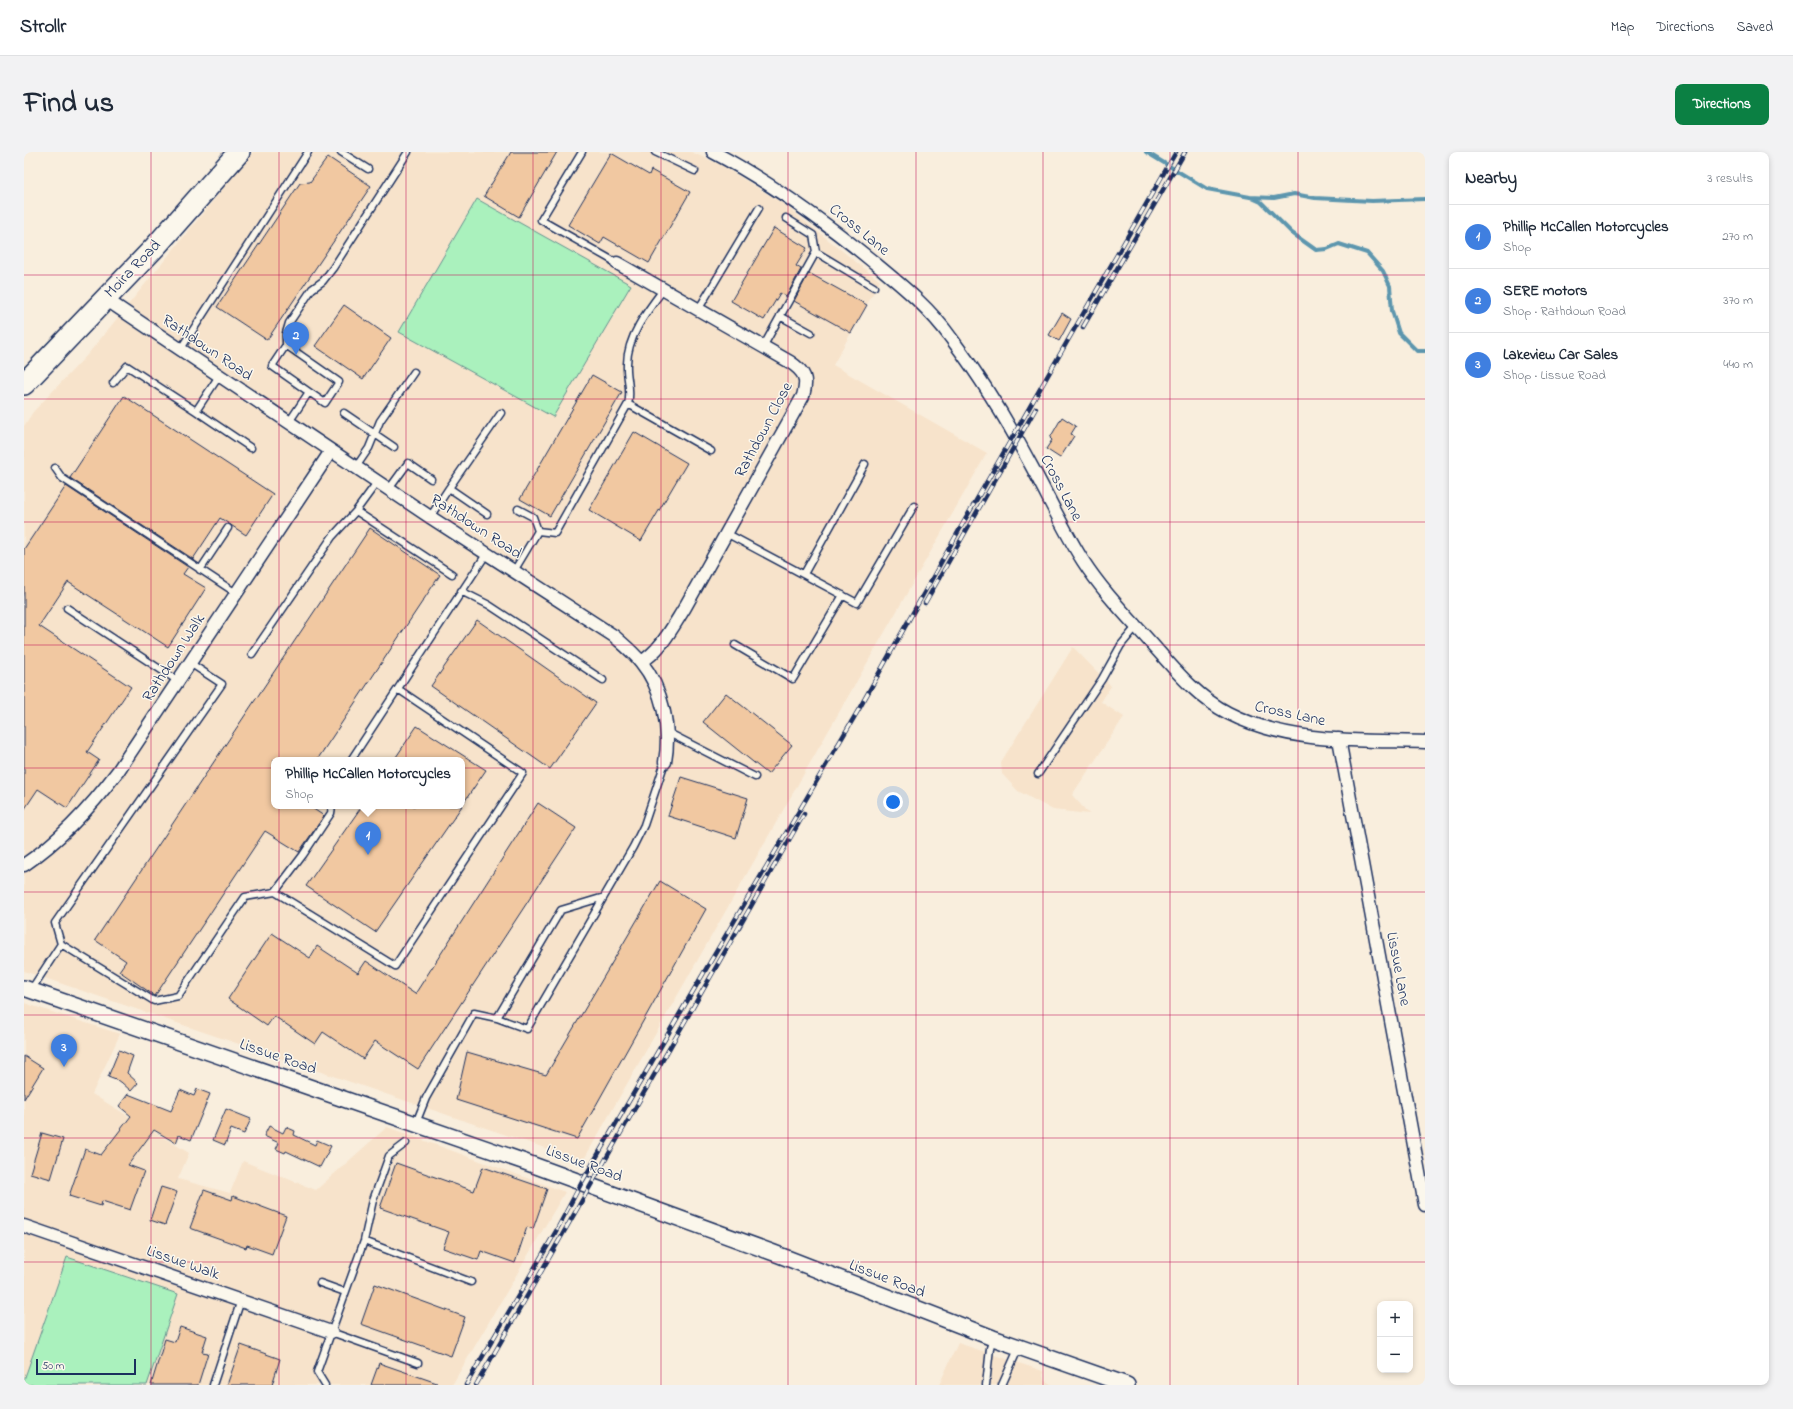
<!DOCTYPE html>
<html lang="en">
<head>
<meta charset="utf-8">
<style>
	:root { --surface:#fff; --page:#f2f2f3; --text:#1f2937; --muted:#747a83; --line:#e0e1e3; --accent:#0b8043 }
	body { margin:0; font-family:"Indie Flower",sans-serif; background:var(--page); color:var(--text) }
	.controls { position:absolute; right:12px; bottom:12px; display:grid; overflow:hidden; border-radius:8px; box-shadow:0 2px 6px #0003 }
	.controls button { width:36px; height:36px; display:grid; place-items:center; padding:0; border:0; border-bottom:1px solid var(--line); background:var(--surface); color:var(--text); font:20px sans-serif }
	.scale { position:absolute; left:12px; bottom:10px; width:100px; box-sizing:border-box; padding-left:4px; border:2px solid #1b2f5e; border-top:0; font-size:11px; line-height:14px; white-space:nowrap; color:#1b2f5e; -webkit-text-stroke:3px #fbf7ec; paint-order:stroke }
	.you { position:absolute; left:869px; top:650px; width:14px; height:14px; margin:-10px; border:3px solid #fff; border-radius:50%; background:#1a73e8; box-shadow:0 0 0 6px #1a73e833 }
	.badge { display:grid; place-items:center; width:26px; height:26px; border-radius:50%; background:var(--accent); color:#fff; font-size:13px; font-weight:700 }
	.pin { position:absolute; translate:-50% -33px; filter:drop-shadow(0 1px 2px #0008) }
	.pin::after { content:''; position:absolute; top:21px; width:14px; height:12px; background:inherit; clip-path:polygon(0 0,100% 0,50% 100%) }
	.popup { position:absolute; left:247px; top:605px; width:194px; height:52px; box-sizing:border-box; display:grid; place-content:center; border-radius:8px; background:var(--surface); filter:drop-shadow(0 1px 3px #0005); font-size:13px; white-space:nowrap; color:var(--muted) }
	.popup b { font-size:15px; color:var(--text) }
	.popup::after { content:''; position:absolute; left:50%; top:100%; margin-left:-8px; border:8px solid transparent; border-top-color:var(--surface) }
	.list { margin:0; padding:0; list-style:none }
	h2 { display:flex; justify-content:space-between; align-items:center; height:52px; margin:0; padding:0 16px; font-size:17px }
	h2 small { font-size:13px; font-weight:400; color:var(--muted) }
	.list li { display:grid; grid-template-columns:26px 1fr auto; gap:12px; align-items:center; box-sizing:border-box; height:64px; padding:0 16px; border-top:1px solid var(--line) }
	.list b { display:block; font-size:15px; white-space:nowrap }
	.list p { margin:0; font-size:13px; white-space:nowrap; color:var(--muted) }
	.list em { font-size:13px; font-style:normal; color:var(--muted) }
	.map { position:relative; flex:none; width:1401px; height:1233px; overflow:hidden; border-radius:8px }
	header { display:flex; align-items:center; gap:24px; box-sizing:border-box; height:56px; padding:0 20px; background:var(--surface); border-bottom:1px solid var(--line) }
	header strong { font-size:19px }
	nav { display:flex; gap:22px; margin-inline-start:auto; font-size:14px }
	.intro { display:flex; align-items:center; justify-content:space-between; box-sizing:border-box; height:96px; padding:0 24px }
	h1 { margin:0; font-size:28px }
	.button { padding:10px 18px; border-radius:8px; background:var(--accent); color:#fff; font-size:14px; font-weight:700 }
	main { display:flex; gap:24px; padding:0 24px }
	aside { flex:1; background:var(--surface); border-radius:8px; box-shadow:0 2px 6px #0003 }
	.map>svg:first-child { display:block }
	.built { fill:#f7e3cb; fill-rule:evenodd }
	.green { fill:#aaf1bd; stroke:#62908e }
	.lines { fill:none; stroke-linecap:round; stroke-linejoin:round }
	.stream { stroke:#5d96ae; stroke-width:4 }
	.building { fill:#f1c8a1; stroke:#1b2f5e }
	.service-casing { stroke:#1b2f5e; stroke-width:9 }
	.minor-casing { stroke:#1b2f5e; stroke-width:15 }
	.tertiary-casing { stroke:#1b2f5e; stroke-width:18 }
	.trunk-casing { stroke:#1b2f5e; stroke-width:24 }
	.service { stroke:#fbf7ec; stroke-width:6 }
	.minor { stroke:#fbf7ec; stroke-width:12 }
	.tertiary { stroke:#fbf7ec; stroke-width:15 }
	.trunk { stroke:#fbf7ec; stroke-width:21 }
	.rail-casing { stroke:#1b2f5e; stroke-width:4.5 }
	.rail { stroke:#fbf7ec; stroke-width:3; stroke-dasharray:9; stroke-linecap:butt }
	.grid { fill:none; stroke:#c2185b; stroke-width:1; stroke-opacity:0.55 }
	.labels { text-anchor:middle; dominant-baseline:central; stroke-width:3; stroke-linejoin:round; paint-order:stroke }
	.street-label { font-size:16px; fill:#1b2f5e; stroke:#fbf7ec }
</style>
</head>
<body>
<header>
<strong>Strollr</strong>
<nav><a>Map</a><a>Directions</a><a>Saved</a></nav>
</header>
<div class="intro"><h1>Find us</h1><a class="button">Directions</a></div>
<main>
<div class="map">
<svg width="1401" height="1233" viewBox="0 0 1401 1233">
	<rect width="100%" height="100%" fill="#f9eedd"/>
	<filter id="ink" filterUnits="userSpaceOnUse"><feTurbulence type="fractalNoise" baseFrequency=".025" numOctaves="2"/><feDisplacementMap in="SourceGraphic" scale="8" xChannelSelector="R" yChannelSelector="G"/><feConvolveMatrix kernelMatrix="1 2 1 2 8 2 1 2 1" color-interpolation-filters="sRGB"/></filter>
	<g filter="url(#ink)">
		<!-- built -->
		<path class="built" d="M229,0H667L697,13L758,51L856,129L809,213L963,301L559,1009L0,819V274L9,260L64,202ZM250,608H438V654H250Z
			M1049,495L1087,534L1077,550L1100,565L1048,643L1065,662L1029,658L994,639L978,622L977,610Z
			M0,851L96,882L68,942L165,1001L154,1027L206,1041L219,1009L292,1038L363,975L541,1040L428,1233H0Z
			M934,1191L1019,1219L1020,1228L1028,1233H915Z"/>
		<!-- green -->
		<path class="green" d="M453,47L607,133L529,265L375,180Z
			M43,1105L154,1142L123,1233H0V1228Z"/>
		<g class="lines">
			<!-- stream -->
			<path class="stream" d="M1122,0L1183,37L1226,45L1250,46L1270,42L1291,46L1348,49L1401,47
				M1228,46L1237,50L1268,81L1292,98L1303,97L1315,92L1343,101L1359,119L1366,134L1368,159L1375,181L1393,199H1401"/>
		</g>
		<!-- building -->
		<path class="building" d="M487,0H533L495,65L460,44Z
			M587,1L625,23L627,18L666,40L625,111L580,85L576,92L544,73Z
			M304,5L347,34L243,188L193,155L276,31L286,30Z
			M750,76L783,96L772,114L777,117L762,145L756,141L740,168L707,149Z
			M785,121L843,153L827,181L770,149Z
			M320,153L367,186L339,227L291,194Z
			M1038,161L1047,167L1035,189L1025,183Z
			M568,223L598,240L526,364L496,347Z
			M100,244L249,342L222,383L196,366L169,407L46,326Z
			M1038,265L1052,274L1047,282L1050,284L1036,306L1022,297L1028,288L1026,286Z
			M610,280L663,311L617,389L565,358Z
			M42,334L164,415L159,422L182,436L144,495L44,430L15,474L107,535L63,600L75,608L43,656L14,637L0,658V397Z
			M346,376L416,423L293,608H250V654H285L300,664L275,700L241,679L131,844L95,819L102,809L71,788Z
			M453,468L572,551L526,617L407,534Z
			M702,541L768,593L744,622L679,570Z
			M393,574L462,618L438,653V608H370Z
			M657,625L724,646L712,686L644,664Z
			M514,651L552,676L394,917L351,889L339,907L299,880L291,892L250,864L243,874L204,847L248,781L286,806L293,794L334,821L342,809L391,842Z
			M338,654H438L351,780L282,734Z
			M636,729L682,757L553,987L432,948L443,900L522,923Z
			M95,898L109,904L103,921L114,931L107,939L97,930L84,925Z
			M0,904L19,916L0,947Z
			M173,937L186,942L167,988L155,983L152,991L130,978L104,1013L120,1019L106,1058L78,1049L77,1054L45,1044L61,997L77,1003L107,964L95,954L104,942L147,959L156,938L170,944Z
			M202,957L227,967L220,982L207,977L201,993L189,988Z
			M245,974L259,981L262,975L271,979L270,983L291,993L293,988L307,994L296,1015L262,999L261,1001L252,997L255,991L240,984Z
			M18,981L39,987L27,1027L6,1021Z
			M372,1011L450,1039L459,1015L523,1037L509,1077L503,1075L491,1111L457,1099L454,1108L419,1096L425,1080L356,1056Z
			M137,1035L153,1040L141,1073L126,1068Z
			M180,1038L208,1048L209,1044L262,1064L248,1102L223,1093L222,1096L166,1076Z
			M351,1132L441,1165L427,1204L337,1172Z
			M156,1175L183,1184L178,1200L184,1201L174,1233H127L141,1187L151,1190Z
			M217,1193L256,1207L248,1233H203Z
			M355,1211L413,1231V1233H347Z"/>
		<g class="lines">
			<defs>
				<path id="service" d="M317,0L344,17
					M558,0L517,68L593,111
					M631,0L671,19
					M762,66L789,83L792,100
					M674,158L735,56
					M756,164L787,181
					M262,193V181L265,171L288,137L299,129L309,116L384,0
					M739,195L792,100L850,135
					M156,198L284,0
					M195,224L172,259L227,296
					M89,231L103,214L172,259
					M604,252L687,299
					M320,261L370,295
					M265,270L285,240L248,214L262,193L315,230L301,251L285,240
					M332,315L345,296L356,269L390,220
					M31,316L38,326L212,441
					M425,336L477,261
					M365,337L384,311L407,327
					M494,357L509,365L514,379
					M332,359L354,329
					M406,365L425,336L463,362
					M702,381L833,451L890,354
					M176,418L204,376
					M490,419L514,379L531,381L604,252C608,238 602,226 603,212C603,185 623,159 639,138
					M780,422L841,312
					M437,439L465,453L579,528
					M43,456L154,529
					M711,493L769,527L819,443
					M228,502L308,385L332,359L428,422
					M643,580L731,625
					M327,608L463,401
					M1014,622L1078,527L1097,493L1112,475
					M308,654L307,661L279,703L251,740L371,814L499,621L374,537
					M580,745L537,758L473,866L503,877L609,695L620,673L641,610
					M37,792L130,849L154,844L221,745L251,740
					M7,838L37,792L31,771L198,532L166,511
					M392,971L402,946L450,861L473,866
					M340,1089L447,1130
					M296,1131L321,1140
					M307,1180L394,1211
					M189,1233L217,1148
					M301,1233L293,1220L340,1089L349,1048L365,1004L382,991
					M962,1233L966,1196L969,1186
					M978,1233L995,1195"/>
				<path id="minor" d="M689,0C746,30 797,67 847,108C876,132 905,155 927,186C958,227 984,270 1008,315C1025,346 1040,379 1059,409C1079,440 1104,465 1128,492C1151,518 1173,545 1204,561C1264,592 1336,588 1401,590
					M593,111L766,210C781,220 784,227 779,244L660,457C648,476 636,499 617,510
					M80,146L406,365L590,484C599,492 609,500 617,510C639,537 647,577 641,610
					M1315,587L1401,1053
					M0,713C37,688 67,655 94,619L307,299
					M0,1074L307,1180"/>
				<path id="tertiary" d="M0,836L501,1010L750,1101L969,1186L1103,1233"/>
				<path id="trunk" d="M0,232L131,95L215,0"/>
			</defs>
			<!-- service casing -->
			<use href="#service" class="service-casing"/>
			<!-- minor casing -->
			<use href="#minor" class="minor-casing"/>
			<!-- tertiary casing -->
			<use href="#tertiary" class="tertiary-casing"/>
			<!-- trunk casing -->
			<use href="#trunk" class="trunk-casing"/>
			<!-- service -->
			<use href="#service" class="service"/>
			<!-- minor -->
			<use href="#minor" class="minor"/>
			<!-- tertiary -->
			<use href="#tertiary" class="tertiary"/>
			<!-- trunk -->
			<use href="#trunk" class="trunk"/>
			<defs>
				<path id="rail" d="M1059,175L1161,0
					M901,451L1012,256
					M442,1233L531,1081L558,1030L655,863L835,557L938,373L1152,0
					M452,1233L780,662"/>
			</defs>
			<!-- rail casing -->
			<use href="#rail" class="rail-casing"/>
			<!-- rail -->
			<use href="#rail" class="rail"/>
		</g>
	</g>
	<!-- grid -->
	<path class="grid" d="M127,0V1233M255,0V1233M382,0V1233M509,0V1233M637,0V1233M764,0V1233M892,0V1233M1019,0V1233M1146,0V1233M1274,0V1233M0,123H1401M0,247H1401M0,370H1401M0,493H1401M0,616H1401M0,740H1401M0,863H1401M0,986H1401M0,1110H1401"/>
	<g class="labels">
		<!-- street labels -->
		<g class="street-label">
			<text transform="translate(835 78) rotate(39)">Cross Lane</text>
			<text transform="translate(109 117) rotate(-46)">Moira Road</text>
			<text transform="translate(183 196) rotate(34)">Rathdown Road</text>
			<text transform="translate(740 278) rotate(-62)">Rathdown Close</text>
			<text transform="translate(1037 336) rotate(62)">Cross Lane</text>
			<text transform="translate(452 375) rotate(33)">Rathdown Road</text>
			<text transform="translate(150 506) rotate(-57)">Rathdown Walk</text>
			<text transform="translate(1266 562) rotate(12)">Cross Lane</text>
			<text transform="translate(1374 817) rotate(79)">Lissue Lane</text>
			<text transform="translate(254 905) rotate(19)">Lissue Road</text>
			<text transform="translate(560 1012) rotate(20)">Lissue Road</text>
			<text transform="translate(159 1111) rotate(19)">Lissue Walk</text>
			<text transform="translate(863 1127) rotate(21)">Lissue Road</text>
		</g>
	</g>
</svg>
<div class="controls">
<button>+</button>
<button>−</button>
</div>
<div class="scale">50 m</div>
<div class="you"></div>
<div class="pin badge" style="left:344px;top:703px;background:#3f7fe0">1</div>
<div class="popup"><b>Phillip McCallen Motorcycles</b>Shop</div>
<div class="pin badge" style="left:272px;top:203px;background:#3f7fe0">2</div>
<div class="pin badge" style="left:40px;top:915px;background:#3f7fe0">3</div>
</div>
<aside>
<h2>Nearby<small>3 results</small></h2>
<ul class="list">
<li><span class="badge" style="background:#3f7fe0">1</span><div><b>Phillip McCallen Motorcycles</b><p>Shop</p></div><em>270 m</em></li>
<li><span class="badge" style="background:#3f7fe0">2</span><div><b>SERE motors</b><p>Shop · Rathdown Road</p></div><em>370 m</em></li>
<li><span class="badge" style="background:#3f7fe0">3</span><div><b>Lakeview Car Sales</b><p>Shop · Lissue Road</p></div><em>440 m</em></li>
</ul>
</aside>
</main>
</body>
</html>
